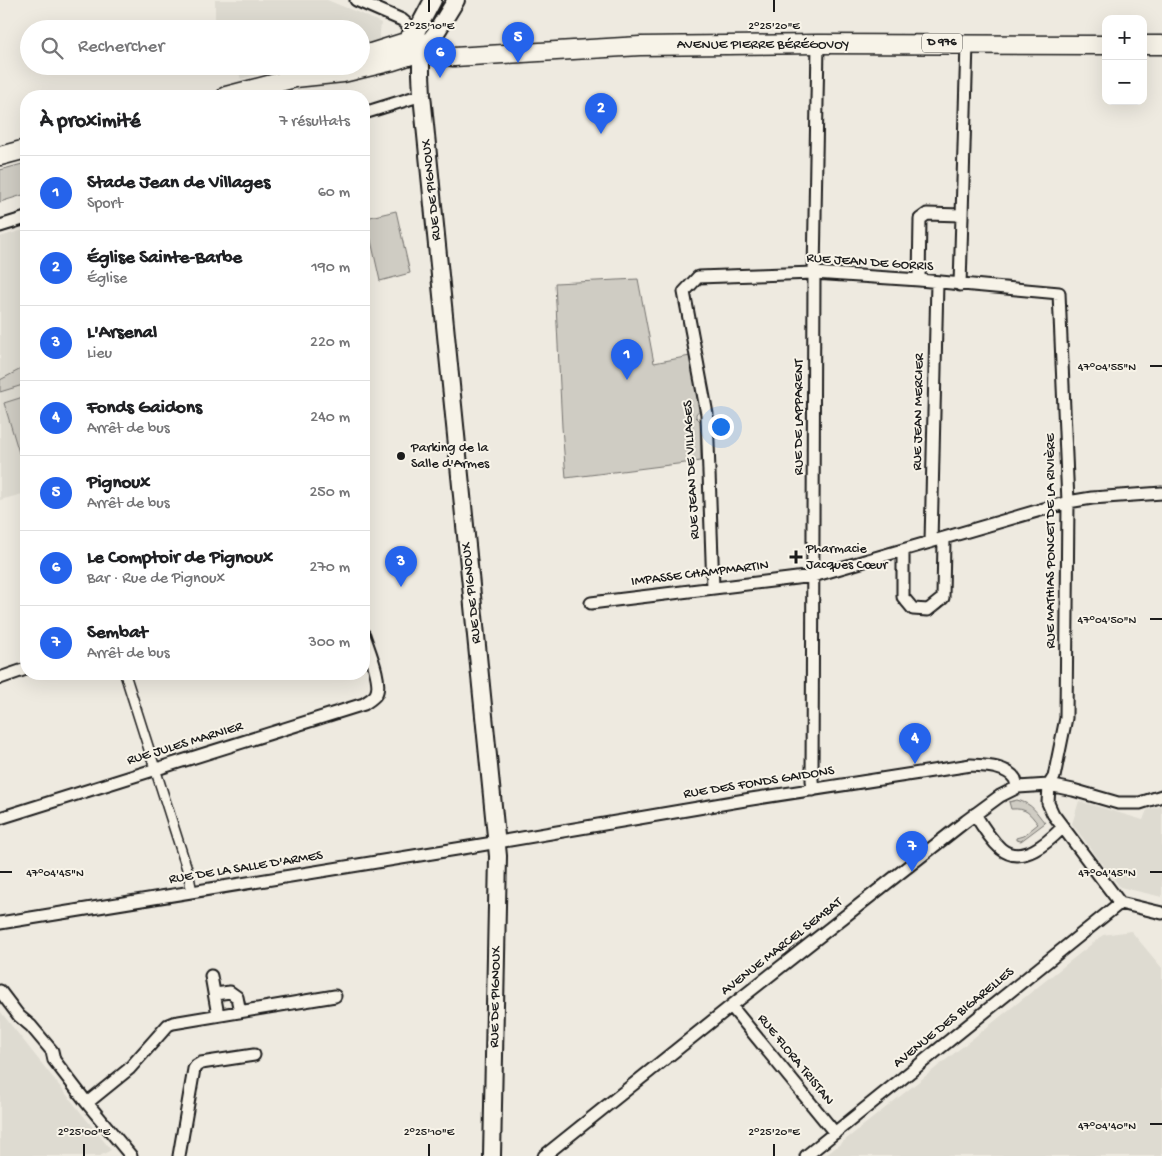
<!DOCTYPE html>
<html lang="fr">
<head>
<meta charset="utf-8">
<style>
	:root { --surface:#fff; --page:#f2f2f2; --text:#202124; --muted:#757577; --line:#e0e0e0; --accent:#2563eb }
	body { margin:0; font-family:"Gochi Hand",sans-serif; background:var(--page); color:var(--text) }
	.controls { position:absolute; right:15px; top:15px; display:grid; overflow:hidden; border-radius:10px; box-shadow:0 5px 20px #0002 }
	.controls button { width:45px; height:45px; display:grid; place-items:center; padding:0; border:0; border-bottom:1px solid var(--line); background:var(--surface); color:var(--text); font:25px sans-serif }
	.you { position:absolute; left:720px; top:426px; width:18px; height:18px; margin:-12px; border:4px solid #fff; border-radius:50%; background:#1a73e8; box-shadow:0 0 0 8px #1a73e833 }
	.badge { display:grid; place-items:center; width:32px; height:32px; border-radius:50%; background:var(--accent); color:#fff; font-size:16px; font-weight:700 }
	.pin { position:absolute; translate:-50% -41px; filter:drop-shadow(0 1px 2px #0008) }
	.pin::after { content:''; position:absolute; top:26px; width:18px; height:15px; background:inherit; clip-path:polygon(0 0,100% 0,50% 100%) }
	.list { margin:0; padding:0; list-style:none }
	h2 { display:flex; justify-content:space-between; align-items:center; height:65px; margin:0; padding:0 20px; font-size:21px }
	h2 small { font-size:16px; font-weight:400; color:var(--muted) }
	.list li { display:grid; grid-template-columns:32px 1fr auto; gap:15px; align-items:center; box-sizing:border-box; height:75px; padding:0 20px; border-top:1px solid var(--line) }
	.list b { display:block; font-size:19px; white-space:nowrap }
	.list p { margin:0; font-size:16px; white-space:nowrap; color:var(--muted) }
	.list em { font-size:16px; font-style:normal; color:var(--muted) }
	.icon { flex:none; width:28px; height:28px; fill:none; stroke:currentColor; stroke-width:2; stroke-linecap:round; stroke-linejoin:round }
	.map { position:relative; flex:none; width:1162px; height:1156px; overflow:hidden }
	.search { position:absolute; background:var(--surface); box-shadow:0 5px 20px #0002; left:20px; top:20px; width:350px; height:55px; display:flex; align-items:center; gap:12px; box-sizing:border-box; padding:0 18px; border-radius:28px; color:var(--muted); font-size:19px }
	.panel { position:absolute; background:var(--surface); box-shadow:0 5px 20px #0002; left:20px; top:90px; width:350px; height:590px; border-radius:20px }
	.map>svg:first-child { display:block }
	.built { fill:#dedbd1 }
	.green { fill:#cfccc3; stroke:#767470 }
	.lines { fill:none; stroke-linecap:round; stroke-linejoin:round }
	.pedestrian-casing { stroke:#1c1c1c; stroke-width:12 }
	.minor-casing { stroke:#1c1c1c; stroke-width:15 }
	.secondary-casing { stroke:#1c1c1c; stroke-width:20 }
	.primary-casing { stroke:#1c1c1c; stroke-width:21 }
	.pedestrian { stroke:#f7f3e8; stroke-width:9 }
	.minor { stroke:#f7f3e8; stroke-width:11 }
	.secondary { stroke:#f7f3e8; stroke-width:16 }
	.primary { stroke:#f7f3e8; stroke-width:18 }
	.ticks { fill:none; stroke:#1c1c1c; stroke-width:2 }
	.poi-dot { fill:#1c1c1c; stroke:#f7f3e8; stroke-width:2 }
	.labels { text-anchor:middle; dominant-baseline:central; stroke-width:4; stroke-linejoin:round; paint-order:stroke }
	.shield { fill:#f7f3e8; stroke:#5e5c59; stroke-width:1 }
	.shield-label { font-size:12px; font-weight:bold; fill:#1c1c1c }
	.street-label { font-size:14px; fill:#1c1c1c; stroke:#f7f3e8 }
	.poi-label { font-size:14px; fill:#1c1c1c; stroke:#f7f3e8; text-anchor:start }
	.ticks-label { font-size:12px; text-anchor:middle; fill:#1c1c1c; stroke:#f7f3e8; stroke-width:4; stroke-linejoin:round; paint-order:stroke }
</style>
</head>
<body>
<div class="map">
<svg width="1162" height="1156" viewBox="0 0 1162 1156">
	<rect width="100%" height="100%" fill="#eeeae0"/>
	<filter id="ink" filterUnits="userSpaceOnUse"><feTurbulence type="fractalNoise" baseFrequency=".02" numOctaves="2"/><feDisplacementMap in="SourceGraphic" scale="10" xChannelSelector="R" yChannelSelector="G"/><feConvolveMatrix kernelMatrix="1 2 1 2 8 2 1 2 1" color-interpolation-filters="sRGB"/></filter>
	<g filter="url(#ink)">
		<!-- built -->
		<path class="built" d="M215,0H327L364,15L381,23L379,43L361,48V29H215Z
			M240,66H291L241,79L237,67Z
			M26,229V396L4,403L26,476V493L0,500V237Z
			M1079,801L1143,820L1147,810L1162,806V897L1120,887L1072,824Z
			M1131,931L1162,968V1156H825L1103,935Z
			M0,1011L58,1084L111,1150L100,1156H0Z"/>
		<!-- green -->
		<path class="green" d="M26,163V194L0,202V170Z
			M396,211L410,273L380,281L366,218Z
			M638,279L654,363L690,356L700,409L696,414V417L700,421L701,461L566,478L562,427L555,283Z
			M21,369L26,379V384L0,392V380Z
			M26,396V476L4,403Z
			M1017,800C1033,804 1035,811 1045,823L1021,841L1016,840V838L1023,836L1038,824C1029,813 1027,808 1011,809L1009,802Z"/>
		<g class="lines">
			<defs>
				<path id="pedestrian" d="M125,674L188,872L192,892"/>
				<path id="minor" d="M356,0L402,20L416,32
					M364,113L422,95
					M0,226L26,218
					M919,280L920,219L927,214L961,215
					M960,285L967,43
					M931,542L937,282
					M903,550V597L913,609L928,610L943,598L944,539
					M713,588L707,414L684,292L698,277L814,273L919,280L1059,293L1068,502L1066,718L1054,777L1049,785
					M591,603L813,576L1068,502L1092,498L1162,493
					M0,678L26,669
					M1049,785L1048,803L1053,814L1120,903L1162,913
					M813,790L812,780L814,273L818,44
					M975,814C982,826 991,840 1001,849C1022,866 1048,842 1062,828
					M0,818L364,704C368,701 374,698 376,694C383,682 368,648 364,635
					M0,923L469,847L745,800L971,765C984,766 1007,766 1015,779C1015,779 1017,786 1018,787
					M211,976L218,1015
					M0,991L19,1016L31,1026L52,1051L54,1060L87,1103L131,1156
					M215,994L230,992L237,997L240,1012
					M731,1006L835,1133
					M87,1103L129,1069L168,1025L173,1023L335,996
					M179,1156L194,1069L196,1066L201,1063L254,1055
					M544,1156L731,1006L966,821L1000,796L1018,787L1049,785L1073,790L1118,803H1140L1162,796
					M806,1156L1120,903"/>
				<path id="secondary" d="M416,32L421,52V74L422,95L498,856L492,1156
					M408,38L416,32L433,0
					M421,52L437,31L456,0"/>
				<path id="primary" d="M1143,45H1162
					M361,56L402,43L421,52L454,57L640,46L818,44L1106,45
					M295,78L343,73L393,61L421,52
					M226,96L295,78L305,74
					M0,156L26,149"/>
			</defs>
			<!-- pedestrian casing -->
			<use href="#pedestrian" class="pedestrian-casing"/>
			<!-- minor casing -->
			<use href="#minor" class="minor-casing"/>
			<!-- secondary casing -->
			<use href="#secondary" class="secondary-casing"/>
			<!-- primary casing -->
			<use href="#primary" class="primary-casing"/>
			<!-- pedestrian -->
			<use href="#pedestrian" class="pedestrian"/>
			<!-- minor -->
			<use href="#minor" class="minor"/>
			<!-- secondary -->
			<use href="#secondary" class="secondary"/>
			<!-- primary -->
			<use href="#primary" class="primary"/>
		</g>
	</g>
	<!-- ticks -->
	<path class="ticks" d="M429,0V12M774,0V12M1150,366H1162M1150,619H1162M0,872H12M1150,872H1162M1150,1124H1162M84,1144V1156M429,1144V1156M774,1144V1156"/>
	<!-- markers -->
	<g class="poi-dot">
		<circle cx="401" cy="456" r="5"/>
		<path d="M793.5 549.5h5v5h5v5h-5v5h-5v-5h-5v-5h5z"/>
	</g>
	<g class="labels">
		<!-- shield labels -->
		<rect class="shield" x="922" y="33.5" width="40" height="19" rx="4"/>
		<g class="shield-label">
			<text x="942" y="43">D 976</text>
		</g>
		<!-- street labels -->
		<g class="street-label">
			<text x="763" y="45">AVENUE PIERRE BÉRÉGOVOY</text>
			<text transform="translate(432 190) rotate(-96)">RUE DE PIGNOUX</text>
			<text transform="translate(870 263) rotate(4)">RUE JEAN DE GORRIS</text>
			<text transform="translate(919 412) rotate(-89)">RUE JEAN MERCIER</text>
			<text transform="translate(799 417) rotate(-90)">RUE DE LAPPARENT</text>
			<text transform="translate(692 470) rotate(-93)">RUE JEAN DE VILLAGES</text>
			<text transform="translate(1051 541) rotate(-90)">RUE MATHIAS PONCET DE LA RIVIÈRE</text>
			<text transform="translate(700 574) rotate(-7)">IMPASSE CHAMPMARTIN</text>
			<text transform="translate(472 593) rotate(-96)">RUE DE PIGNOUX</text>
			<text transform="translate(185 744) rotate(-17)">RUE JULES MARNIER</text>
			<text transform="translate(759 783) rotate(-9)">RUE DES FONDS GAIDONS</text>
			<text transform="translate(246 868) rotate(-9)">RUE DE LA SALLE D'ARMES</text>
			<text transform="translate(782 947) rotate(-38)">AVENUE MARCEL SEMBAT</text>
			<text transform="translate(496 997) rotate(-89)">RUE DE PIGNOUX</text>
			<text transform="translate(954 1018) rotate(-39)">AVENUE DES BIGARELLES</text>
			<text transform="translate(795 1060) rotate(51)">RUE FLORA TRISTAN</text>
		</g>
		<!-- poi labels -->
		<g class="poi-label">
			<text x="411" y="448">Parking de la<tspan x="411" dy="16">Salle d'Armes</tspan></text>
			<text x="806" y="549">Pharmacie<tspan x="806" dy="16">Jacques Cœur</tspan></text>
		</g>
	</g>
	<g class="ticks-label">
		<text x="429" y="29">2°25'10"E</text>
		<text x="774" y="29">2°25'20"E</text>
		<text x="1107" y="370">47°04'55"N</text>
		<text x="1107" y="623">47°04'50"N</text>
		<text x="55" y="876">47°04'45"N</text>
		<text x="1107" y="876">47°04'45"N</text>
		<text x="1107" y="1129">47°04'40"N</text>
		<text x="84" y="1135">2°25'00"E</text>
		<text x="429" y="1135">2°25'10"E</text>
		<text x="774" y="1135">2°25'20"E</text>
	</g>
</svg>
<div class="controls">
<button>+</button>
<button>−</button>
</div>
<div class="you"></div>
<div class="pin badge" style="left:627px;top:380px">1</div>
<div class="pin badge" style="left:601px;top:134px">2</div>
<div class="pin badge" style="left:401px;top:587px">3</div>
<div class="pin badge" style="left:915px;top:764px">4</div>
<div class="pin badge" style="left:518px;top:63px">5</div>
<div class="pin badge" style="left:440px;top:78px">6</div>
<div class="pin badge" style="left:912px;top:872px">7</div>
<div class="search"><svg class="icon" aria-label="search" viewBox="0 0 24 24"><circle cx="10" cy="10" r="6"/><path d="M15 15l6 6"/></svg>Rechercher</div>
<section class="panel">
<h2>À proximité<small>7 résultats</small></h2>
<ul class="list">
<li><span class="badge">1</span><div><b>Stade Jean de Villages</b><p>Sport</p></div><em>60 m</em></li>
<li><span class="badge">2</span><div><b>Église Sainte-Barbe</b><p>Église</p></div><em>190 m</em></li>
<li><span class="badge">3</span><div><b>L'Arsenal</b><p>Lieu</p></div><em>220 m</em></li>
<li><span class="badge">4</span><div><b>Fonds Gaidons</b><p>Arrêt de bus</p></div><em>240 m</em></li>
<li><span class="badge">5</span><div><b>Pignoux</b><p>Arrêt de bus</p></div><em>250 m</em></li>
<li><span class="badge">6</span><div><b>Le Comptoir de Pignoux</b><p>Bar · Rue de Pignoux</p></div><em>270 m</em></li>
<li><span class="badge">7</span><div><b>Sembat</b><p>Arrêt de bus</p></div><em>300 m</em></li>
</ul>
</section>
</div>
</body>
</html>
